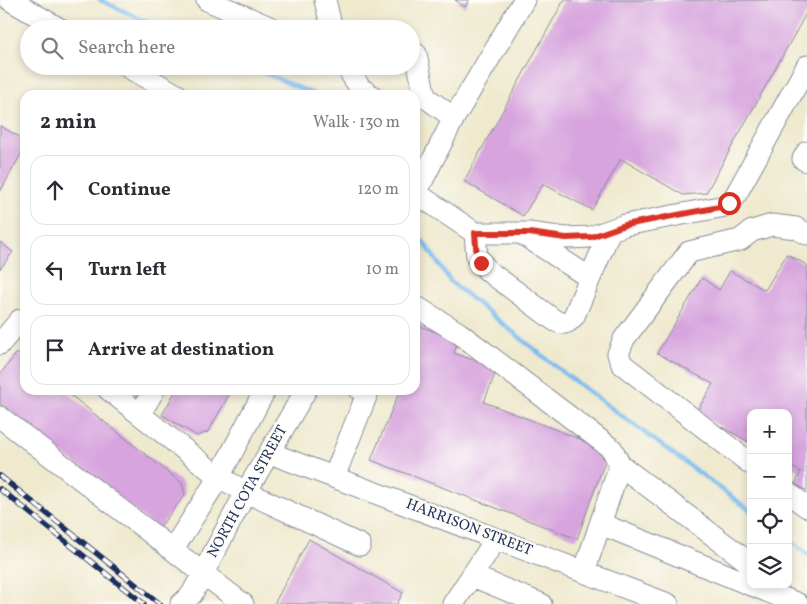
<!DOCTYPE html>
<html lang="en">
<head>
<meta charset="utf-8">
<style>
	:root { --surface:#fff; --page:#f2f2f3; --text:#2b2b33; --muted:#7c7c81; --line:#e1e1e2 }
	body { margin:0; font-family:Vollkorn,serif; background:var(--page); color:var(--text) }
	.controls { position:absolute; right:15px; bottom:15px; display:grid; overflow:hidden; border-radius:10px; box-shadow:0 2px 8px #0003 }
	.controls button { width:45px; height:45px; display:grid; place-items:center; padding:0; border:0; border-bottom:1px solid var(--line); background:var(--surface); color:var(--text); font:25px sans-serif }
	.stop { position:absolute; width:15px; height:15px; margin:-11px; border:4px solid #d93025; border-radius:50%; background:#fff }
	.stop.end { background:#d93025; border-color:#fff; box-shadow:0 1px 5px #0008 }
	.list { margin:0; padding:0; list-style:none }
	h2 { display:flex; justify-content:space-between; align-items:center; height:65px; margin:0; padding:0 20px; font-size:21px }
	h2 small { font-size:16px; font-weight:400; color:var(--muted) }
	.list li { display:grid; grid-template-columns:32px 1fr auto; gap:15px; align-items:center; box-sizing:border-box; height:70px; margin:0 10px 10px; padding:0 10px; border:1px solid var(--line); border-radius:15px }
	.list b { display:block; font-size:19px; white-space:nowrap }
	.list em { font-size:16px; font-style:normal; color:var(--muted) }
	.icon { flex:none; width:28px; height:28px; fill:none; stroke:currentColor; stroke-width:2; stroke-linecap:round; stroke-linejoin:round }
	.map { position:relative; flex:none; width:807px; height:604px; overflow:hidden }
	.search { position:absolute; background:var(--surface); box-shadow:0 2px 8px #0003; left:20px; top:20px; width:400px; height:55px; display:flex; align-items:center; gap:12px; box-sizing:border-box; padding:0 18px; border-radius:28px; color:var(--muted); font-size:19px }
	.panel { position:absolute; background:var(--surface); box-shadow:0 2px 8px #0003; left:20px; top:90px; width:400px; height:305px; border-radius:15px }
	.map>svg:first-child { display:block }
	.lines { fill:none; stroke-linecap:round; stroke-linejoin:round }
	.stream { stroke:#7bbcf0; stroke-width:4.5 }
	.building { fill:#d7a4de }
	.minor-casing { stroke:#858c96; stroke-width:23 }
	.minor { stroke:#fff; stroke-width:21 }
	.rail-casing { stroke:#1b2f5e; stroke-width:5.5 }
	.rail { stroke:#fdfcf7; stroke-width:4; stroke-dasharray:11; stroke-linecap:butt }
	.route { stroke:#d93025; stroke-width:6 }
	.labels { text-anchor:middle; dominant-baseline:central; stroke-width:5; stroke-linejoin:round; paint-order:stroke }
	.street-label { font-size:15px; fill:#1b2f5e; stroke:#fdfcf7 }
</style>
</head>
<body>
<div class="map">
<svg width="807" height="604" viewBox="0 0 807 604">
	<rect width="100%" height="100%" fill="#fdfcf7"/>
	<filter id="ink" filterUnits="userSpaceOnUse"><feTurbulence type="fractalNoise" baseFrequency=".02" numOctaves="2"/><feDisplacementMap in="SourceGraphic" scale="10" xChannelSelector="R" yChannelSelector="G"/><feConvolveMatrix kernelMatrix="1 2 1 2 8 2 1 2 1" color-interpolation-filters="sRGB"/></filter>
	<filter id="wash" filterUnits="userSpaceOnUse"><feTurbulence type="fractalNoise" baseFrequency=".0096" numOctaves="4" result="noise"/><feDisplacementMap in="SourceGraphic" scale="20" xChannelSelector="R" yChannelSelector="G"/><feGaussianBlur stdDeviation="1.12" result="paint"/><feColorMatrix in="noise" values="0 0 0 0 0 0 0 0 0 0 0 0 0 0 0 0 0 1.4 0 .05"/><feComposite in="paint" operator="in"/></filter>
	<g filter="url(#wash)">
		<rect width="100%" height="100%" fill="#efe9ce"/>
		<g class="lines">
			<!-- stream -->
			<path class="stream" d="M100,0L162,29
				M248,66L316,95
				M423,241L451,282L565,374L751,511
				M788,539L807,554"/>
		</g>
		<g id="blocks">
			<!-- building -->
			<path class="building" d="M455,0H469L465,7Z
				M564,0H807V12L706,193L683,195L621,159L592,210L543,184L523,216L464,181Z
				M0,126L25,140V147L0,192Z
				M0,242L13,252L0,269Z
				M787,254L807,265V491L795,484L801,472L788,465V413H751V443L696,413L713,384L657,353L702,278L719,290L730,271L765,290Z
				M415,324L458,341L454,353L497,369L484,402L598,446L605,461L577,539L371,460L400,390H415Z
				M17,353L25,360V390H64L182,483L185,495L158,529L0,404V374Z
				M176,390H232L208,432L197,436L162,415Z
				M309,539L403,593L397,604H274Z"/>
		</g>
	</g>
	<g filter="url(#ink)">
		<use href="#blocks" fill-opacity="0" stroke="#858c96" stroke-width="1"/>
		<g class="lines">
			<defs>
				<path id="minor" d="M10,0L60,29
					M207,0L274,29
					M325,0L332,29
					M411,51L416,54L425,97L454,118
					M126,66L177,95
					M354,66L351,74L360,88L371,95
					M807,152L803,159L807,161
					M416,193L475,233H529L566,238L591,237L625,225L725,206L734,198L807,66
					M415,195L454,118L524,0
					M475,233L477,257L488,271L554,320C562,325 568,324 574,316L610,231
					M524,235L590,278
					M415,306L459,333L612,449L620,465
					M0,344L20,320L25,324
					M109,390L219,477L246,492L360,545
					M140,414L154,390
					M0,417L243,604
					M270,453L668,604
					M751,464L622,364L618,354L624,339L689,252L740,240L752,231L772,225L796,228L807,234
					M334,477L367,394L360,390
					M788,493L807,507
					M601,524L751,585
					M173,549L219,477L265,390
					M584,572L620,465L751,564
					M472,576L541,604
					M752,585L798,604
					M181,604L192,594L246,492L306,390
					M453,604L496,539"/>
			</defs>
			<!-- minor casing -->
			<use href="#minor" class="minor-casing"/>
			<!-- minor -->
			<use href="#minor" class="minor"/>
			<defs>
				<path id="rail" d="M0,476L160,604
					M0,489L144,604"/>
			</defs>
			<!-- rail casing -->
			<use href="#rail" class="rail-casing"/>
			<!-- rail -->
			<use href="#rail" class="rail"/>
		</g>
	</g>
	<g class="lines" filter="url(#ink)">
		<!-- route -->
		<path class="route" d="M481,263L477,258L475,233H529L566,238L591,237L625,225L725,206L729,203"/>
	</g>
	<g class="labels">
		<!-- street labels -->
		<g class="street-label">
			<text transform="translate(248 492) rotate(-61)">NORTH COTA STREET</text>
			<text transform="translate(469 528) rotate(21)">HARRISON STREET</text>
		</g>
	</g>
</svg>
<div class="controls">
<button>+</button>
<button>−</button>
<button><svg class="icon" aria-label="locate" viewBox="0 0 24 24"><circle cx="12" cy="12" r="6"/><path d="M12 2v4M12 18v4M2 12h4M18 12h4"/></svg></button>
<button><svg class="icon" aria-label="layers" viewBox="0 0 24 24"><path d="M12 4l9 5-9 5-9-5zM3 14l9 5 9-5"/></svg></button>
</div>
<div class="stop" style="left:729px;top:203px"></div>
<div class="stop end" style="left:481px;top:263px"></div>
<div class="search"><svg class="icon" aria-label="search" viewBox="0 0 24 24"><circle cx="10" cy="10" r="6"/><path d="M15 15l6 6"/></svg>Search here</div>
<section class="panel">
<h2>2 min<small>Walk · 130 m</small></h2>
<ul class="list">
<li><svg class="icon" aria-label="ahead" viewBox="0 0 24 24"><path d="M12 20V5M6 11l6-6 6 6"/></svg><div><b>Continue</b></div><em>120 m</em></li>
<li><svg class="icon" aria-label="left" viewBox="0 0 24 24"><path d="M17 20v-9H6M10 6l-5 5 5 5"/></svg><div><b>Turn left</b></div><em>10 m</em></li>
<li><svg class="icon" aria-label="arrive" viewBox="0 0 24 24"><path d="M6 21V4h12l-3 4 3 4H6"/></svg><div><b>Arrive at destination</b></div></li>
</ul>
</section>
</div>
</body>
</html>
